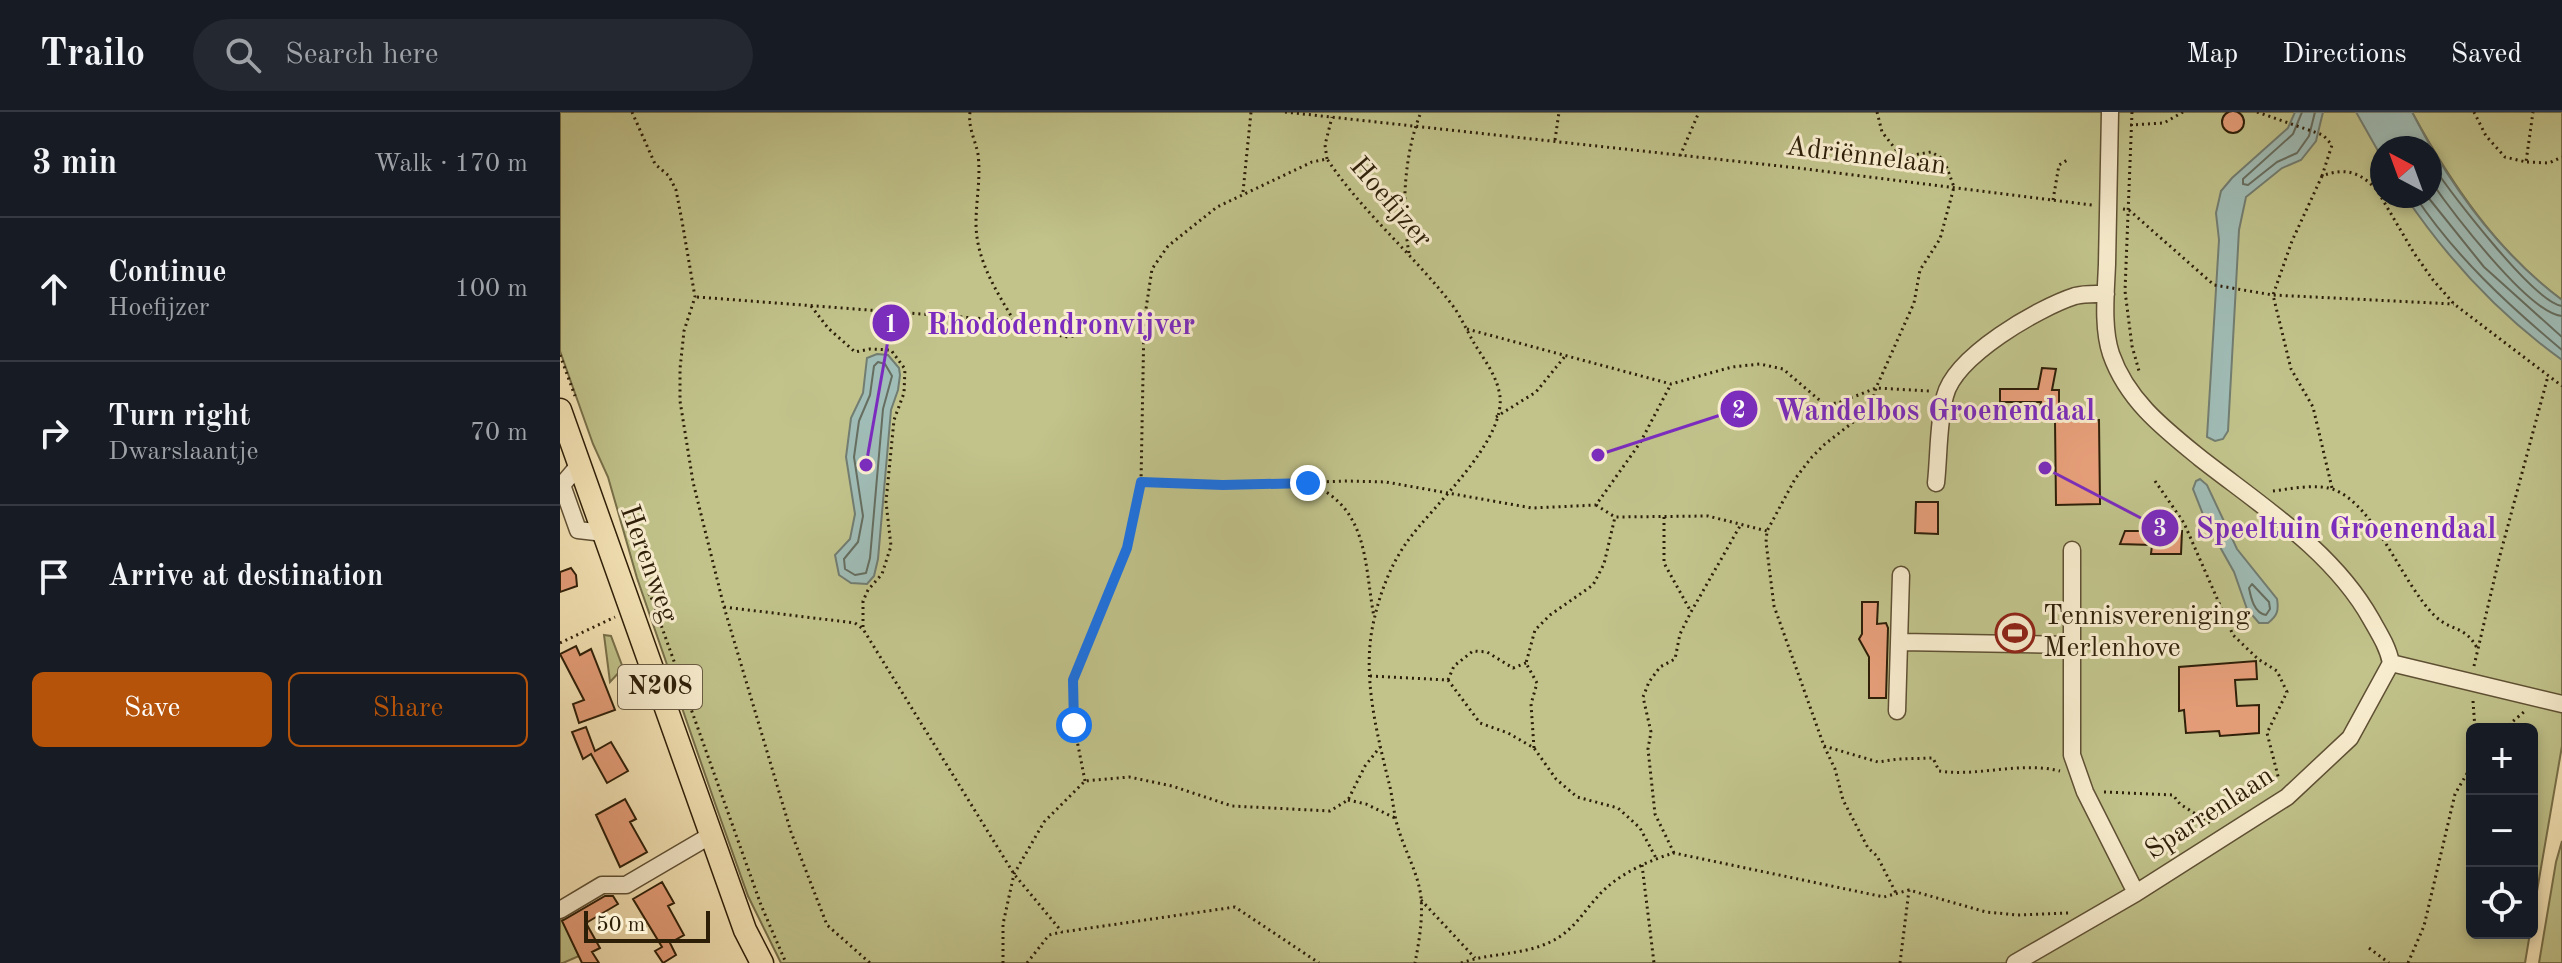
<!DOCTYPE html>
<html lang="en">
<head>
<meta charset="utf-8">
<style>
	:root { --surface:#171b24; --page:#242831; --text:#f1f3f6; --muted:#9ea1a6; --line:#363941; --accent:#b45309 }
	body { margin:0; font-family:"Old Standard TT",serif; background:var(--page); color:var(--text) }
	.controls { position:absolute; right:24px; bottom:24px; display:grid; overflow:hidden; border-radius:12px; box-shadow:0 4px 12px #0003 }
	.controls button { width:72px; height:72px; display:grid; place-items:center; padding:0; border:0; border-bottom:2px solid var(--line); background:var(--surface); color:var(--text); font:40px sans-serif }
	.compass { position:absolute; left:1810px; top:24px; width:72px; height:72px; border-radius:50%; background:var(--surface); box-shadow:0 4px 12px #0003; rotate:319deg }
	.scale { position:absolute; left:24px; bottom:20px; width:126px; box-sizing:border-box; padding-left:8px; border:4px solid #2d1e08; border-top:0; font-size:22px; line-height:28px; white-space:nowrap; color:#2d1e08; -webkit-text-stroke:6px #f9eed0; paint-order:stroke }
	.stop { position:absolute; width:24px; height:24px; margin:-18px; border:6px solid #1a73e8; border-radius:50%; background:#fff }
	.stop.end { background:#1a73e8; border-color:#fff; box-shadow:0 2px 8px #0008 }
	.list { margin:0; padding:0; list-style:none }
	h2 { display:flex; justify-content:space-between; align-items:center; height:104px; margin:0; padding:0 32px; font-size:34px }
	h2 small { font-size:26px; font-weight:400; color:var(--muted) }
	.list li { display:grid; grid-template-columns:52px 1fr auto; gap:24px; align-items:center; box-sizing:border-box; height:144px; padding:0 32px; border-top:2px solid var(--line) }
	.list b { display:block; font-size:30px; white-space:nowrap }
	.list p { margin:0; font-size:26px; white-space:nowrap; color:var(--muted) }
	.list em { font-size:26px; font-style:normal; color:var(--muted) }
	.actions { display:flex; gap:16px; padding:24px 32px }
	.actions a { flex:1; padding:18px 0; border:2px solid var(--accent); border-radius:12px; text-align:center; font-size:28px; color:var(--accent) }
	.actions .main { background:var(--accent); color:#fff }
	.icon { flex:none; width:44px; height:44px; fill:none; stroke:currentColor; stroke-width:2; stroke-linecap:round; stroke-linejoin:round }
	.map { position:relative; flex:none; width:2002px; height:851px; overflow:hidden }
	header { display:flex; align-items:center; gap:48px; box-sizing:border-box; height:112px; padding:0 40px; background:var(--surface); border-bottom:2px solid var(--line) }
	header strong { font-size:38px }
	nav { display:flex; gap:44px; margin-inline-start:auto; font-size:28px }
	.search { width:560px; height:72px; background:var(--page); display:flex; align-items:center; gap:20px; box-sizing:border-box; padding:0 28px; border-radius:44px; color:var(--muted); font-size:30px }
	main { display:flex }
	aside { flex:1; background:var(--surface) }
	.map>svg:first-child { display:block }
	.green { fill:#c1c38b; stroke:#77704a; stroke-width:2 }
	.water { fill:#a0bdb7; stroke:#727d71; stroke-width:2 }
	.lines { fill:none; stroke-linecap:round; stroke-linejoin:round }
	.shore { stroke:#666e60; stroke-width:2 }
	.building { fill:#e8a07b; stroke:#2d1e08; stroke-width:2 }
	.minor-casing { stroke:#5f5034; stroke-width:19 }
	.major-casing { stroke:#2d1e08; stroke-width:25 }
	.path { stroke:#2d1e08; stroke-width:3; stroke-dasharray:2 4; stroke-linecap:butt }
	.minor { stroke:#f9eed0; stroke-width:16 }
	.major { stroke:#f6e5b7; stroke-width:22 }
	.route { stroke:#1a73e8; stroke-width:10 }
	.labels { text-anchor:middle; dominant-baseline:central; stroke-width:6; stroke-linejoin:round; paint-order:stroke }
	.shield { fill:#f9eed0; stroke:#6a5c44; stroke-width:2 }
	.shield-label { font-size:26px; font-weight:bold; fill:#2d1e08 }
	.street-label { font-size:28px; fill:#2d1e08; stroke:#f9eed0 }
	.poi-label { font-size:28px; fill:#2d1e08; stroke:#f9eed0; text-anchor:start }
	.leader { fill:none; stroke:#7b2cbf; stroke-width:3 }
	.callout-dot { fill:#7b2cbf; stroke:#f9eed0; stroke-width:3 }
	.mark-label { font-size:24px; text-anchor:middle; font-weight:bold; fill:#fff }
	.callout-label { font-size:30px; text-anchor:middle; font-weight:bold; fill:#7b2cbf; stroke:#f9eed0; stroke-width:6; stroke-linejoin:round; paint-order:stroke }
</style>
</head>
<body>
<header>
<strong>Trailo</strong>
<div class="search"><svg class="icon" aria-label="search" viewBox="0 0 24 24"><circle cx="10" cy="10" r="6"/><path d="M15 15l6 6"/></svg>Search here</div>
<nav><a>Map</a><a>Directions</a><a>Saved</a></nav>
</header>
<main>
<aside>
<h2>3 min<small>Walk · 170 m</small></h2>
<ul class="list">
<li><svg class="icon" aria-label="ahead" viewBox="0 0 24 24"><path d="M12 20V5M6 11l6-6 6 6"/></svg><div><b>Continue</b><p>Hoefijzer</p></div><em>100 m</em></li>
<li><svg class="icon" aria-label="right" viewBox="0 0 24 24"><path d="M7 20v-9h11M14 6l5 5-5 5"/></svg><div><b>Turn right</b><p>Dwarslaantje</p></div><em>70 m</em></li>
<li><svg class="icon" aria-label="arrive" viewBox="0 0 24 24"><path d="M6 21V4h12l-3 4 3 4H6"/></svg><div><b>Arrive at destination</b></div></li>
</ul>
<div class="actions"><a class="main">Save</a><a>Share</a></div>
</aside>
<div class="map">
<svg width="2002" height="851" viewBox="0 0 2002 851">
	<rect width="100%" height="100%" fill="#f6e5b7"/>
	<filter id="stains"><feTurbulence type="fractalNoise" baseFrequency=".0025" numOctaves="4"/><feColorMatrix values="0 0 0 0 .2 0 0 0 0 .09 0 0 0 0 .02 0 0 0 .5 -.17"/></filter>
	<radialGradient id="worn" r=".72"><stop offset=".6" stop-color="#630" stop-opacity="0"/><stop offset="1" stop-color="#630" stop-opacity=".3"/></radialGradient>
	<!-- green -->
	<path class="green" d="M0,0H1826L1822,36V84H1857L2002,229V634L1972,808V617H1912V821H1970L1965,851H221L188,784L156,694L77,466L48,365L33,332L0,239Z
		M1852,0H2002V188C1937,140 1890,70 1852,0Z
		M44,523L51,524L63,556L50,570Z
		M2002,729V851H1979L1996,750Z
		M0,802L19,844L3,851H0Z"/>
	<!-- water -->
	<path class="water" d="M1735,0H1763L1756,29L1741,48L1722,56L1686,85L1679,118L1668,319L1663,327L1655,329L1647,325L1659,128L1656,101L1661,79L1672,66L1728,16Z
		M1796,0H1852C1888,70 1938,140 2002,188V248C1941,204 1887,146 1845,84H1870V36H1822V46Z
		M317,242L328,243L339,256L340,263L338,278L331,298L318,447L314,464L307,472L291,471L279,463L275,443L290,427L295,402L286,345L291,306L303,281L307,246Z
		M1640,367L1647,373L1677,437L1717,487C1719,499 1717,504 1708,511H1699L1687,497L1674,460L1646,410L1633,377L1636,369Z"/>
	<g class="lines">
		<!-- shore -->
		<path class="shore" d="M1742,0L1733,22L1683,67V72L1688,73L1717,50L1737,41L1749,24L1755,0
			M1870,50C1889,78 1973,190 2002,194
			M1870,68C1890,97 1969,202 2002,204
			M1855,84C1895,144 1947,192 2002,238
			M1867,84L1924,155L2002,225
			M318,250L325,252L332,264L323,297L310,446L306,461L295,463L285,457L284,447L298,430L303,404L294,345L299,309L310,283L314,254Z
			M1692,472L1709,490L1710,497L1706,503C1694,501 1691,486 1689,476Z"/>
	</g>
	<!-- building -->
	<path class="building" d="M1662 10a11 11 0 1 1 22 0a11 11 0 1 1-22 0Z
		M1482,256L1496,257L1492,278H1499V298L1480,297L1481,290H1440V277H1478Z
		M1539,308L1540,392L1496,393L1495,309Z
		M1356,390H1378V422L1355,421Z
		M1565,419H1622L1621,442H1591L1592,433L1560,432Z
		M11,456L16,463L17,474L0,480V460Z
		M1302,490H1318L1317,512L1326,511L1328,516L1326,586H1309V545L1299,527L1302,522Z
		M16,534L20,543L31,537L55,598L19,611L13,592L24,588L0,542Z
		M1696,549L1697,567L1675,568L1677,594L1699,593V621L1660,624L1659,619L1626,621L1624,598L1619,599V555Z
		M26,615L35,639L51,630L68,659L47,671L31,642L23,647L12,620Z
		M65,687L76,707L70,710L87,740L60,755L36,703Z
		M102,770L114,791L108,794L124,823L110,831L116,843L103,851L95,839L102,835L73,787Z
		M45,784H53L58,792L26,811L40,836L32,840L39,851H22L2,809Z"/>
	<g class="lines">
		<defs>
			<path id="minor" d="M1550,0C1549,51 1548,101 1547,152C1546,180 1542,215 1551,242C1567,288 1603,316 1640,346C1700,393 1773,439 1811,507C1819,521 1828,535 1831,551
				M20,352L2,373L18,418L44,421
				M1376,371C1379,343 1378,311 1385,284C1395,244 1478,196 1515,184C1525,181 1537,182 1546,182
				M1512,438V643L1525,680L1576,781
				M1341,530L1512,533
				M1831,551L2002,592
				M1337,599L1341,463
				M0,798L42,773H66L153,722
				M1455,851L1576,781L1727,685L1790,626L1831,551"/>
			<path id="major" d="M0,298L185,818L202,851"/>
		</defs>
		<!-- minor casing -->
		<use href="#minor" class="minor-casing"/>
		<!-- major casing -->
		<use href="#major" class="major-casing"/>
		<!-- path -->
		<path class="path" d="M72,0L95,52L109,64L116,78L122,109L135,185L124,219L120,257V289L133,370L164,495L231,720L267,813L310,851
			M410,0C408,16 415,27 418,42C421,66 416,88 416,111C416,148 436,178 454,209
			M725,0L1238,56L1532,93
			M1317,0L1322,20L1337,39L1347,44L1371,40L1380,45L1387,56L1394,75L1380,127L1360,158L1354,191L1316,276L1310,297L1265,332L1251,346L1235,367L1207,419L1206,430L1214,494L1264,634L1275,657L1283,688L1308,736L1317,744L1336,781
			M1572,0L1565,179L1572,234L1579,259
			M1697,0L1763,23L1772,33L1762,64C1785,55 1800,60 1817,78L1854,141L1873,168L1894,192L2002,274
			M1914,0L1926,24L1945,45L1966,50L1973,0
			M1570,13L1604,11L1623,0
			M995,28L999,0
			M1120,44L1139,0
			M767,47L765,33L772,5
			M1967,50L1989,51L2002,45
			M1762,64L1732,129L1713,183L1731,257L1753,295L1772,376
			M683,80L691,0
			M1493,88L1499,53L1509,47
			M1563,97L1569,98L1654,173L1713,183L1894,192
			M849,141C841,97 844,42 861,0
			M137,185L454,209L483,221L508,225L584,210
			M251,194L268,216L295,240L310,237L331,238L345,257L344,281L334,308L326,390L331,434L322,462L308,478L303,489V517
			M907,217L1111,272L1172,255L1200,252L1223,257L1264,292L1278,291L1316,276L1369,279
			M0,243L15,284
			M936,305L976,280L1006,243
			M1595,369L1624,411L1673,523L1698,547L1717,559L1727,580L1707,621L1719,668
			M581,370L663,373L788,369L826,370L972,396L1036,393L1080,331L1111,272
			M751,372C809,397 804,451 814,505
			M1713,379C1730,377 1758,371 1775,378C1816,395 1842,471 1874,503C1889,519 1905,513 1917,536
			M1036,393L1055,405L1148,404L1207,419
			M1104,405V451L1130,498
			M88,483L90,482L201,793L226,851
			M164,495L295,511L303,517L454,762L502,820L675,795L759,851
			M0,531L55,505
			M1914,554L1939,447L1988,264
			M810,564L888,568L920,611L948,621L974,636L996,667L1017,685L1058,696L1080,716L1096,746
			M888,568L894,554L913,539L927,540L953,556L966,551
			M1913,589L1915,617
			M1944,617L1965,599
			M1264,634L1318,650L1338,647L1373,646L1379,659C1419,665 1460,649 1500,659
			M974,636L971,592L977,571L966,551L975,518L990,503L1033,473L1044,452L1055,405
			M525,669L514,613L513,568L567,436L577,398L581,370L584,210L592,157L608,134L657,95L752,50L767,47C803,101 854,143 893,194C901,205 907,219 914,231C923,246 935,261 939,279C951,326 871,395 847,430C831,452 820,481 814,508C801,562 817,622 830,675C833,689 834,703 838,716C845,739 858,761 861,785C863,807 859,830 855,851
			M1544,680L1613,683L1620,692L1653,713
			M788,688L806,692L835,706
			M1114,741L1095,702L1088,637L1091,620L1083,585L1089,570L1100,555L1115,547L1120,522L1131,500L1180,414
			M1082,753L1094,851
			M861,788L915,846
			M1809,836L1829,851
			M443,851V812L454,762L484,710L525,669L569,665L612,674L672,694L770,699L788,688L805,654L820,635
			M467,851L489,823L501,820
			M901,851C932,840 966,844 996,827C1014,817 1025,798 1039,783C1057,763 1089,748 1114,741L1324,785L1349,778L1426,800L1458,803L1509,801
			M1340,851L1349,778
			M1848,851L1864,814L1895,682L1912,653"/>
		<!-- minor -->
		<use href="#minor" class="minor"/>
		<!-- major -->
		<use href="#major" class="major"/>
	</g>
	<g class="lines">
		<!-- route -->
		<path class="route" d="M514,613L513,568L567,436L581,370L663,373L748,371"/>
	</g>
	<!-- icons -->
	<defs>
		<symbol id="stadium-ring" viewBox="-11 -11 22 22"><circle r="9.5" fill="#f9eed0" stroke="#8f2418" stroke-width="1.5"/><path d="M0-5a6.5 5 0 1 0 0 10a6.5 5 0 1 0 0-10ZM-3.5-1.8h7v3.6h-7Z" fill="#8f2418"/></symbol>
	</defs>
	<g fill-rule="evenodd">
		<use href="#stadium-ring" x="1433" y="499" width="44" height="44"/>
	</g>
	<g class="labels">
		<!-- shield labels -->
		<rect class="shield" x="58" y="553" width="84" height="44" rx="6"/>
		<g class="shield-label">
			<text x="100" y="575">N208</text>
		</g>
		<!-- street labels -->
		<g class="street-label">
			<text transform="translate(1306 45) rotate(7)">Adriënnelaan</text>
			<text transform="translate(830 91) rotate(49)">Hoefijzer</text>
			<text transform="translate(88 452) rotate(70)">Herenweg</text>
			<text transform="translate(1650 702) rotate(-33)">Sparrenlaan</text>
		</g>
		<!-- poi labels -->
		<g class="poi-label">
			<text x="1483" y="505">Tennisvereniging<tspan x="1483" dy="32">Merlenhove</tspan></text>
		</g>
	</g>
	<!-- callouts -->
	<path class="leader" d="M306 353L331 211M1038 343L1179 297M1485 356L1600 416"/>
	<g class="callout-dot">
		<circle cx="306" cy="353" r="8"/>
		<circle cx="1038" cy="343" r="8"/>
		<circle cx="1485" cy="356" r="8"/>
		<circle cx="331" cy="211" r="20"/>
		<circle cx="1179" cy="297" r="20"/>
		<circle cx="1600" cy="416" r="20"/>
	</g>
	<g class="mark-label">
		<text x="331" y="220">1</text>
		<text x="1179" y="306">2</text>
		<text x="1600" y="424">3</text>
	</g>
	<g class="callout-label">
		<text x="501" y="222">Rhododendronvijver</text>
		<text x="1375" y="308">Wandelbos Groenendaal</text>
		<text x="1786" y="426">Speeltuin Groenendaal</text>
	</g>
	<rect width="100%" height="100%" filter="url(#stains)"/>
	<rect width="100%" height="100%" fill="url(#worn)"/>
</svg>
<div class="controls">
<button>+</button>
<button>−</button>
<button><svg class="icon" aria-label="locate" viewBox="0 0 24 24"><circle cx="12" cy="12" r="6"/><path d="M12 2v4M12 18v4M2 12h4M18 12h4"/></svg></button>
</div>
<svg class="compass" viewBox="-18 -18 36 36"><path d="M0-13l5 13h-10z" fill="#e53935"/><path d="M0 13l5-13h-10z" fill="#9ea1a6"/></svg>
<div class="scale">50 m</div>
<div class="stop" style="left:514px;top:613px"></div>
<div class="stop end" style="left:748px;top:371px"></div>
</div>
</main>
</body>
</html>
